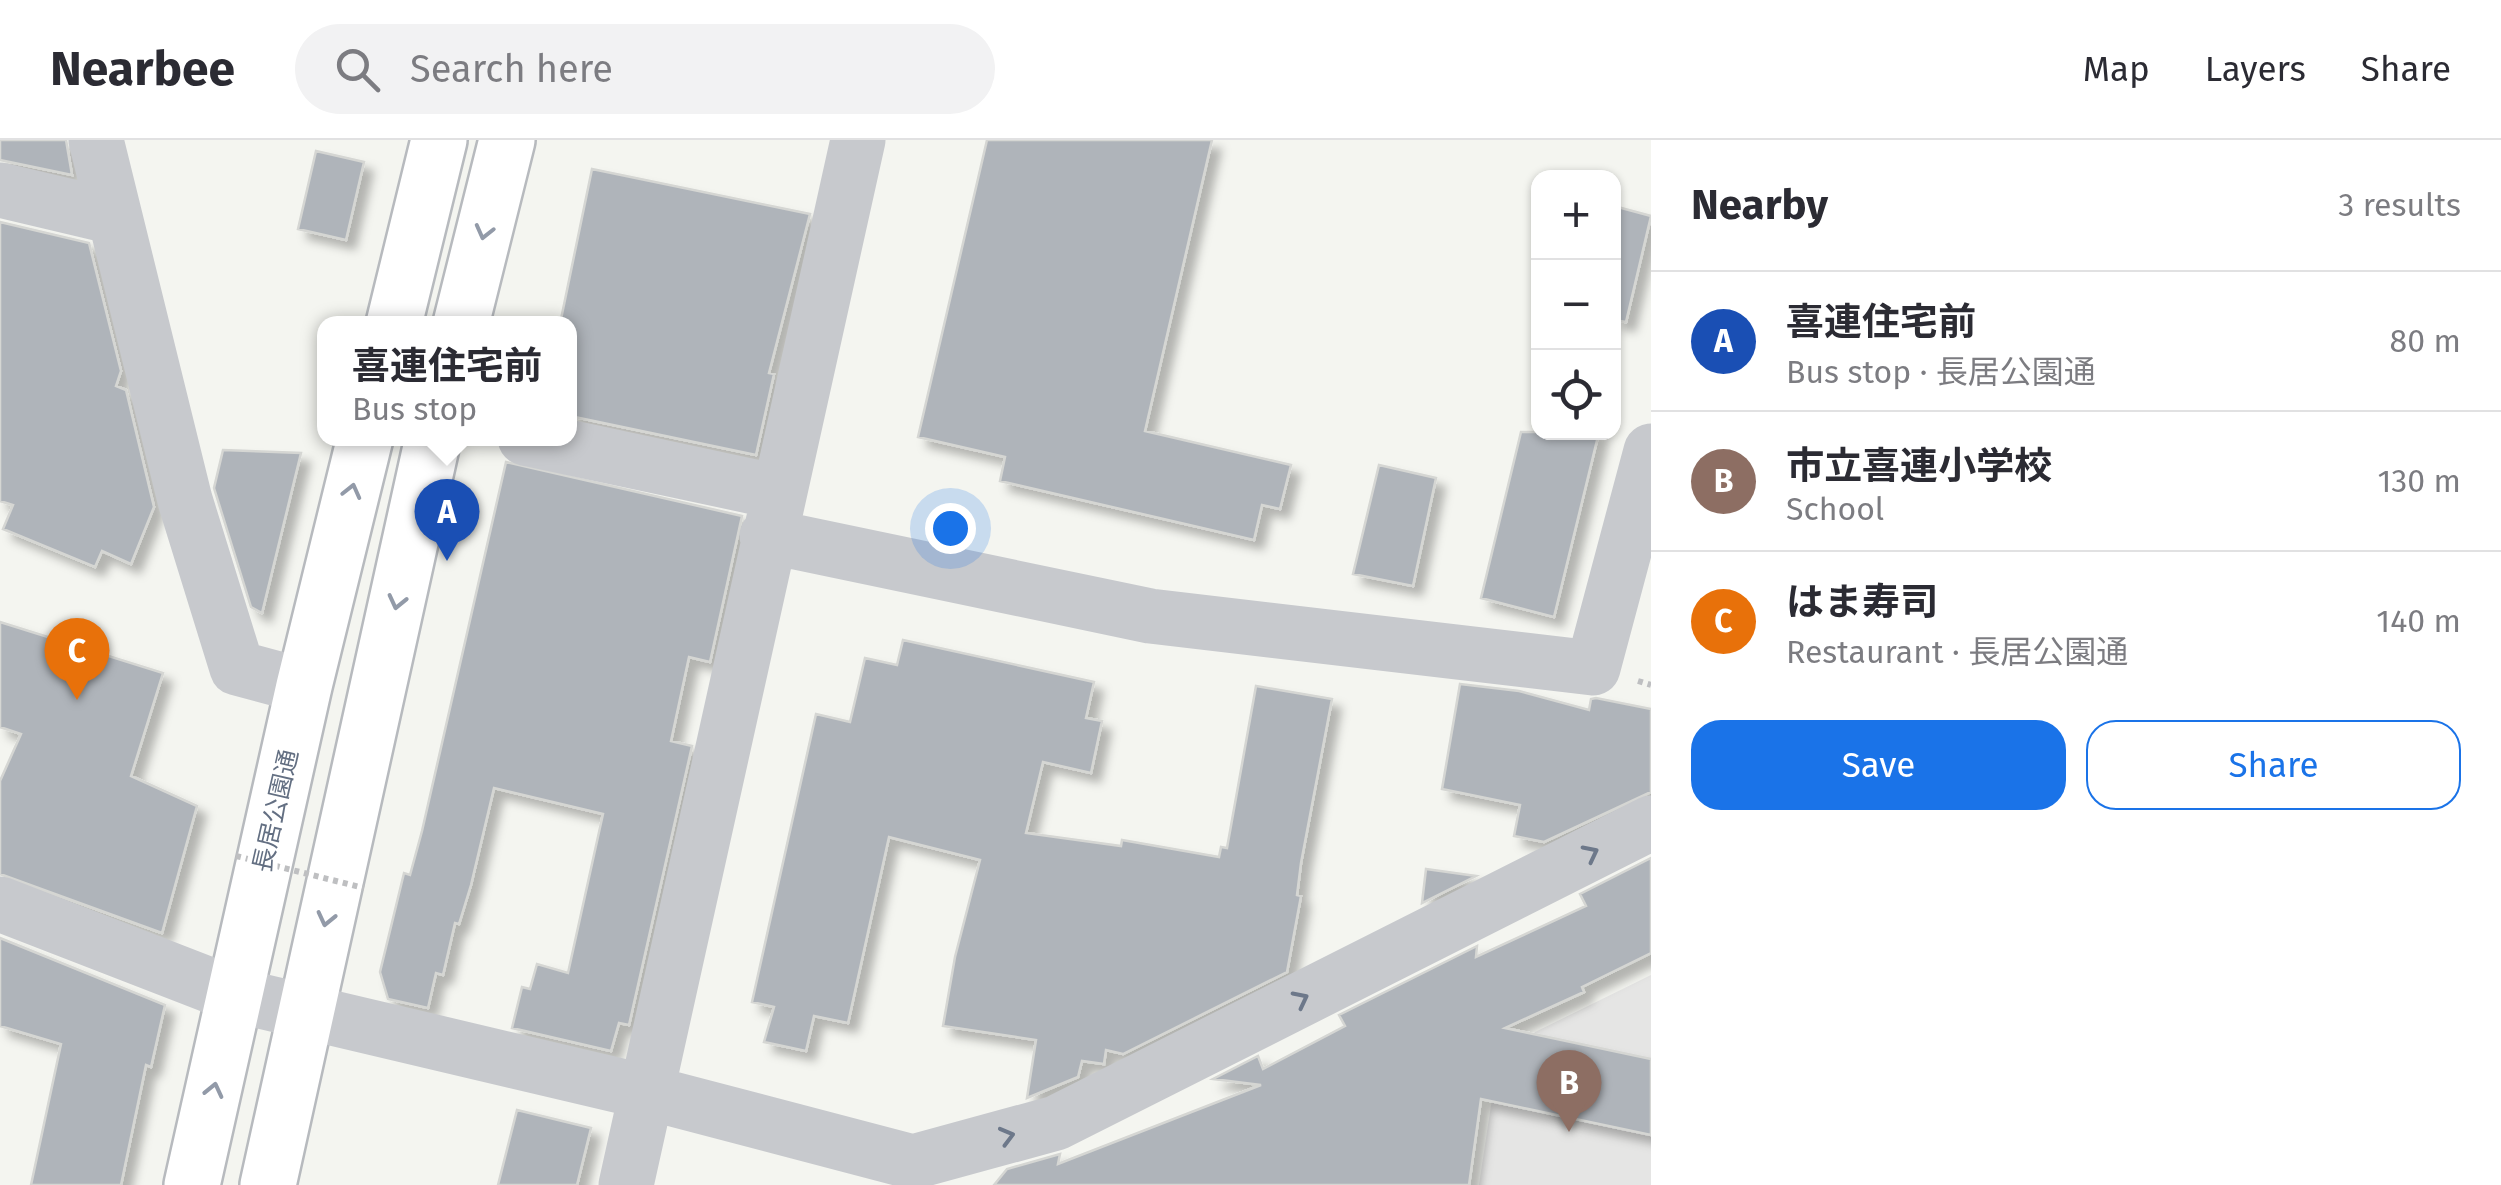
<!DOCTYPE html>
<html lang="en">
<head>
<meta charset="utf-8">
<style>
	:root { --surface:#fff; --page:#f2f2f3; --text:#2b2b33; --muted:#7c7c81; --line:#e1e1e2; --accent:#1a73e8 }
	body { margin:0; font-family:"Fira Sans","Noto Sans JP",sans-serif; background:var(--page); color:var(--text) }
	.controls { position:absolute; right:30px; top:30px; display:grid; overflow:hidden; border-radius:20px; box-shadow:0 2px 8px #0004 }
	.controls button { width:90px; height:90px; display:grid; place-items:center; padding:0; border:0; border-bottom:2px solid var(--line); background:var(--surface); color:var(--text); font:50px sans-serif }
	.you { position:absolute; left:950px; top:388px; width:35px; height:35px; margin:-25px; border:8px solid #fff; border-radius:50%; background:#1a73e8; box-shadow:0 0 0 15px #1a73e833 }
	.badge { display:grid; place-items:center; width:65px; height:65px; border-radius:50%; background:var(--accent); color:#fff; font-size:32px; font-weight:700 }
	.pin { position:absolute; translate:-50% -82px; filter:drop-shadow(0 2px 5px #0008) }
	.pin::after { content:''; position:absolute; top:52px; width:35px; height:30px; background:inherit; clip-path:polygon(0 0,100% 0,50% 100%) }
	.popup { position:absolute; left:317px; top:176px; width:260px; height:130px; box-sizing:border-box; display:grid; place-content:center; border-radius:20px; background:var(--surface); filter:drop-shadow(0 2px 8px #0005); font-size:32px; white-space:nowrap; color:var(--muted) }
	.popup b { font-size:38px; color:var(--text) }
	.popup::after { content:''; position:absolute; left:50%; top:100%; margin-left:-20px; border:20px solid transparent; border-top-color:var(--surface) }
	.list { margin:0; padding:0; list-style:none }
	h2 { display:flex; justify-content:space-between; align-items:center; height:130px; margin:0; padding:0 40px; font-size:42px }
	h2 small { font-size:32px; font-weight:400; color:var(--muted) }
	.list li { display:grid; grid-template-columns:65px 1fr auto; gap:30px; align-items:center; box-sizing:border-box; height:140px; padding:0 40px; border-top:2px solid var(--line) }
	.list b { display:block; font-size:38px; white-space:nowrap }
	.list p { margin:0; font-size:32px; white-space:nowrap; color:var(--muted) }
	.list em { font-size:32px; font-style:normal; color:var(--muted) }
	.actions { display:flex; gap:20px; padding:30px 40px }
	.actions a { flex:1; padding:22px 0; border:2px solid var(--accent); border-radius:30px; text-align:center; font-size:35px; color:var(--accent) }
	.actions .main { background:var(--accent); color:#fff }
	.icon { flex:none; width:55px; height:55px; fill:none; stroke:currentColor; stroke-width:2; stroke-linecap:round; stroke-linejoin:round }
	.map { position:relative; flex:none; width:1651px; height:1045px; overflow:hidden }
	header { display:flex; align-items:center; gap:60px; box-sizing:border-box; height:140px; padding:0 50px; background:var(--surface); border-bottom:2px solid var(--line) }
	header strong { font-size:48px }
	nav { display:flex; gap:55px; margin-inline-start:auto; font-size:35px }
	.search { width:700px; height:90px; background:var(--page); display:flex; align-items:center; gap:25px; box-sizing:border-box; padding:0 35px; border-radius:55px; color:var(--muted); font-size:38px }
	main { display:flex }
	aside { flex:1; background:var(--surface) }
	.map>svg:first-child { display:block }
	.built { fill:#e5e5e4 }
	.building { fill:#afb4ba; stroke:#d5d6d3; stroke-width:2.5; filter:url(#shadow) }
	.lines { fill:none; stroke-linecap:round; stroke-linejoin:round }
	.major-casing { stroke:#b7babe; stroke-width:60 }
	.path { stroke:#bebfc1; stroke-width:6; stroke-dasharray:5 5; stroke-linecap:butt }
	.minor { stroke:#c7c9cd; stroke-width:55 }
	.major { stroke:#fff; stroke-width:55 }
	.path-bridge { stroke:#bebfc1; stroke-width:6; stroke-dasharray:5 5; stroke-linecap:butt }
	.oneway { stroke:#929aa8 }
	.oneway2 { stroke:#6d788a }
	.labels { text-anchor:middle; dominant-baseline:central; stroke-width:10; stroke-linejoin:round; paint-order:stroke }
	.street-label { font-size:25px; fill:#636f82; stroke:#fff }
</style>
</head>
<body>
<header>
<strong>Nearbee</strong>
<div class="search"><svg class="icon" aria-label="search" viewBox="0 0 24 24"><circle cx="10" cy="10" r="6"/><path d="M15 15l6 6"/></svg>Search here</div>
<nav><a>Map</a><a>Layers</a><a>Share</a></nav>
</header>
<main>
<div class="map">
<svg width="1651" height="1045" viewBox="0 0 1651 1045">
	<defs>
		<filter id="shadow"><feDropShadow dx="9" dy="9" stdDeviation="5" flood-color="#0004"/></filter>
	</defs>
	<rect width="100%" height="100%" fill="#f4f5f0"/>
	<!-- built -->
	<path class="built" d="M1651,835V1045H1479L1495,939L1529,895Z"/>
	<!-- building -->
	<path class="building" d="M0,0H66L72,35L0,20Z
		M987,0H1212L1145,291L1291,325L1280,369L1262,365L1254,400L1000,341L1005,317L918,297Z
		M316,11L364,22L346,100L298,89Z
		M592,29L810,74L769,233L774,234L756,315L570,276V184H560Z
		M1614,66L1651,76L1626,182L1614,180Z
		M0,82L89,103L121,231L116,246L126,250L154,367L131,424L102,411L95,427L3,389L13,365L0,361Z
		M1521,292H1599L1554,477L1481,458Z
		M223,310L301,313L262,473L251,467L214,348Z
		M506,322L742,376L710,522L689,517L671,601L692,606L629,885L619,883L611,911L512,888L522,847L530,849L537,824L568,833L603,674L494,648L471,745L459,784L455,783L443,835L436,833L428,868L388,859L380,832L404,733L410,735L422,691Z
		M1379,325L1436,338L1413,446L1353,434Z
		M0,482L163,533L131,636L197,666L162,793L0,734V641L21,594L0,587Z
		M903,500L1094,542L1086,578L1102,581L1091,633L1043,622L1026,693L1121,706L1122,700L1219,717L1221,707L1227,708L1256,546L1332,559L1301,723L1297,755L1301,756L1287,832L1123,914L1106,910L1104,924L1082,921L1078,937L1027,958L1036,900L943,886L955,817L980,720L889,697L848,883L814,876L806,911L764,902L774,867L752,862L816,574L850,582L865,518L897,525Z
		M1460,544L1519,551L1589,570L1591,559L1596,558L1651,569V652L1544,702L1514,696L1520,665L1442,649Z
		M1651,718V813L1582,847L1584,852L1505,888L1651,919V995L1481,959L1469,1045H994L1007,1029L1060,1014L1058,1024L1261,945L1213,939L1258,916L1263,929L1345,886L1339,875L1477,806L1476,817L1586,766L1580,754Z
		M1426,729L1476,736L1422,763Z
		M0,798L165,865L151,927L146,925L121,1045H31L61,904L0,886Z
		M517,970L591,988L577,1045H498Z"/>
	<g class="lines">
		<defs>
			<path id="major" d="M394,184L439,0
				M461,184L507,0
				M192,1045L304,546L365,298
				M268,1045L433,298"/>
		</defs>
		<!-- major casing -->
		<use href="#major" class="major-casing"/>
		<!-- path -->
		<path class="path" d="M1638,541L1651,545"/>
		<!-- minor -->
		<path class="minor" d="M96,0L185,360L237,528L304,546
			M0,50L114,77
			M525,298L778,352
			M767,396L1150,476L1593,528L1651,311
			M0,764L235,855L646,952L913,1022L1056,983L1651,683
			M626,1045L858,0"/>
		<!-- major -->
		<use href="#major" class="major"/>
		<!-- path-bridge -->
		<path class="path-bridge" d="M236,716L364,748"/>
	</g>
	<!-- one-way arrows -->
	<defs><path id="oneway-chevron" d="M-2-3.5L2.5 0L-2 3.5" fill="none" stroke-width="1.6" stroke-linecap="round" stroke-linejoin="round" transform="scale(2.5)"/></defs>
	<g class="oneway">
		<use href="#oneway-chevron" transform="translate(484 92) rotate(104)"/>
		<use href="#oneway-chevron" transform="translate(352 351) rotate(-76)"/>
		<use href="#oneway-chevron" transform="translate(397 462) rotate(103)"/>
		<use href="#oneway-chevron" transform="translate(326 779) rotate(103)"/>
		<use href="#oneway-chevron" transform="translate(214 950) rotate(-77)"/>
	</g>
	<g class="oneway2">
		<use href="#oneway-chevron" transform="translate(1591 713) rotate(-27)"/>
		<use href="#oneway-chevron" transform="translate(1301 859) rotate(-27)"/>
		<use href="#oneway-chevron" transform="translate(1007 996) rotate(-15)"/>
	</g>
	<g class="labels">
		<!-- street labels -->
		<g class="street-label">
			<text transform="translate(276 671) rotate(-77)">長居公園通</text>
		</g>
	</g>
</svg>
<div class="controls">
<button>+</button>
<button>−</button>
<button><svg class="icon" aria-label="locate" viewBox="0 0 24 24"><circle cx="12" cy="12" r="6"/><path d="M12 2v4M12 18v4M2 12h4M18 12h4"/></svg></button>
</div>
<div class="you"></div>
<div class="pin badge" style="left:447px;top:421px;background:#1a4fb4">A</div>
<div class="popup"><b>喜連住宅前</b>Bus stop</div>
<div class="pin badge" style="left:1569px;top:992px;background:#8d6e63">B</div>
<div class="pin badge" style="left:77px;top:560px;background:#e8710a">C</div>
</div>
<aside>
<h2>Nearby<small>3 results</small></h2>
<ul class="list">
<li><span class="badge" style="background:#1a4fb4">A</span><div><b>喜連住宅前</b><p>Bus stop · 長居公園通</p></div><em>80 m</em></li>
<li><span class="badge" style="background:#8d6e63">B</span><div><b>市立喜連小学校</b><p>School</p></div><em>130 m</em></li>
<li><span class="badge" style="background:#e8710a">C</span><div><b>はま寿司</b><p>Restaurant · 長居公園通</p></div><em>140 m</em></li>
</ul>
<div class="actions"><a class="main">Save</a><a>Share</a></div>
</aside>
</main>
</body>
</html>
